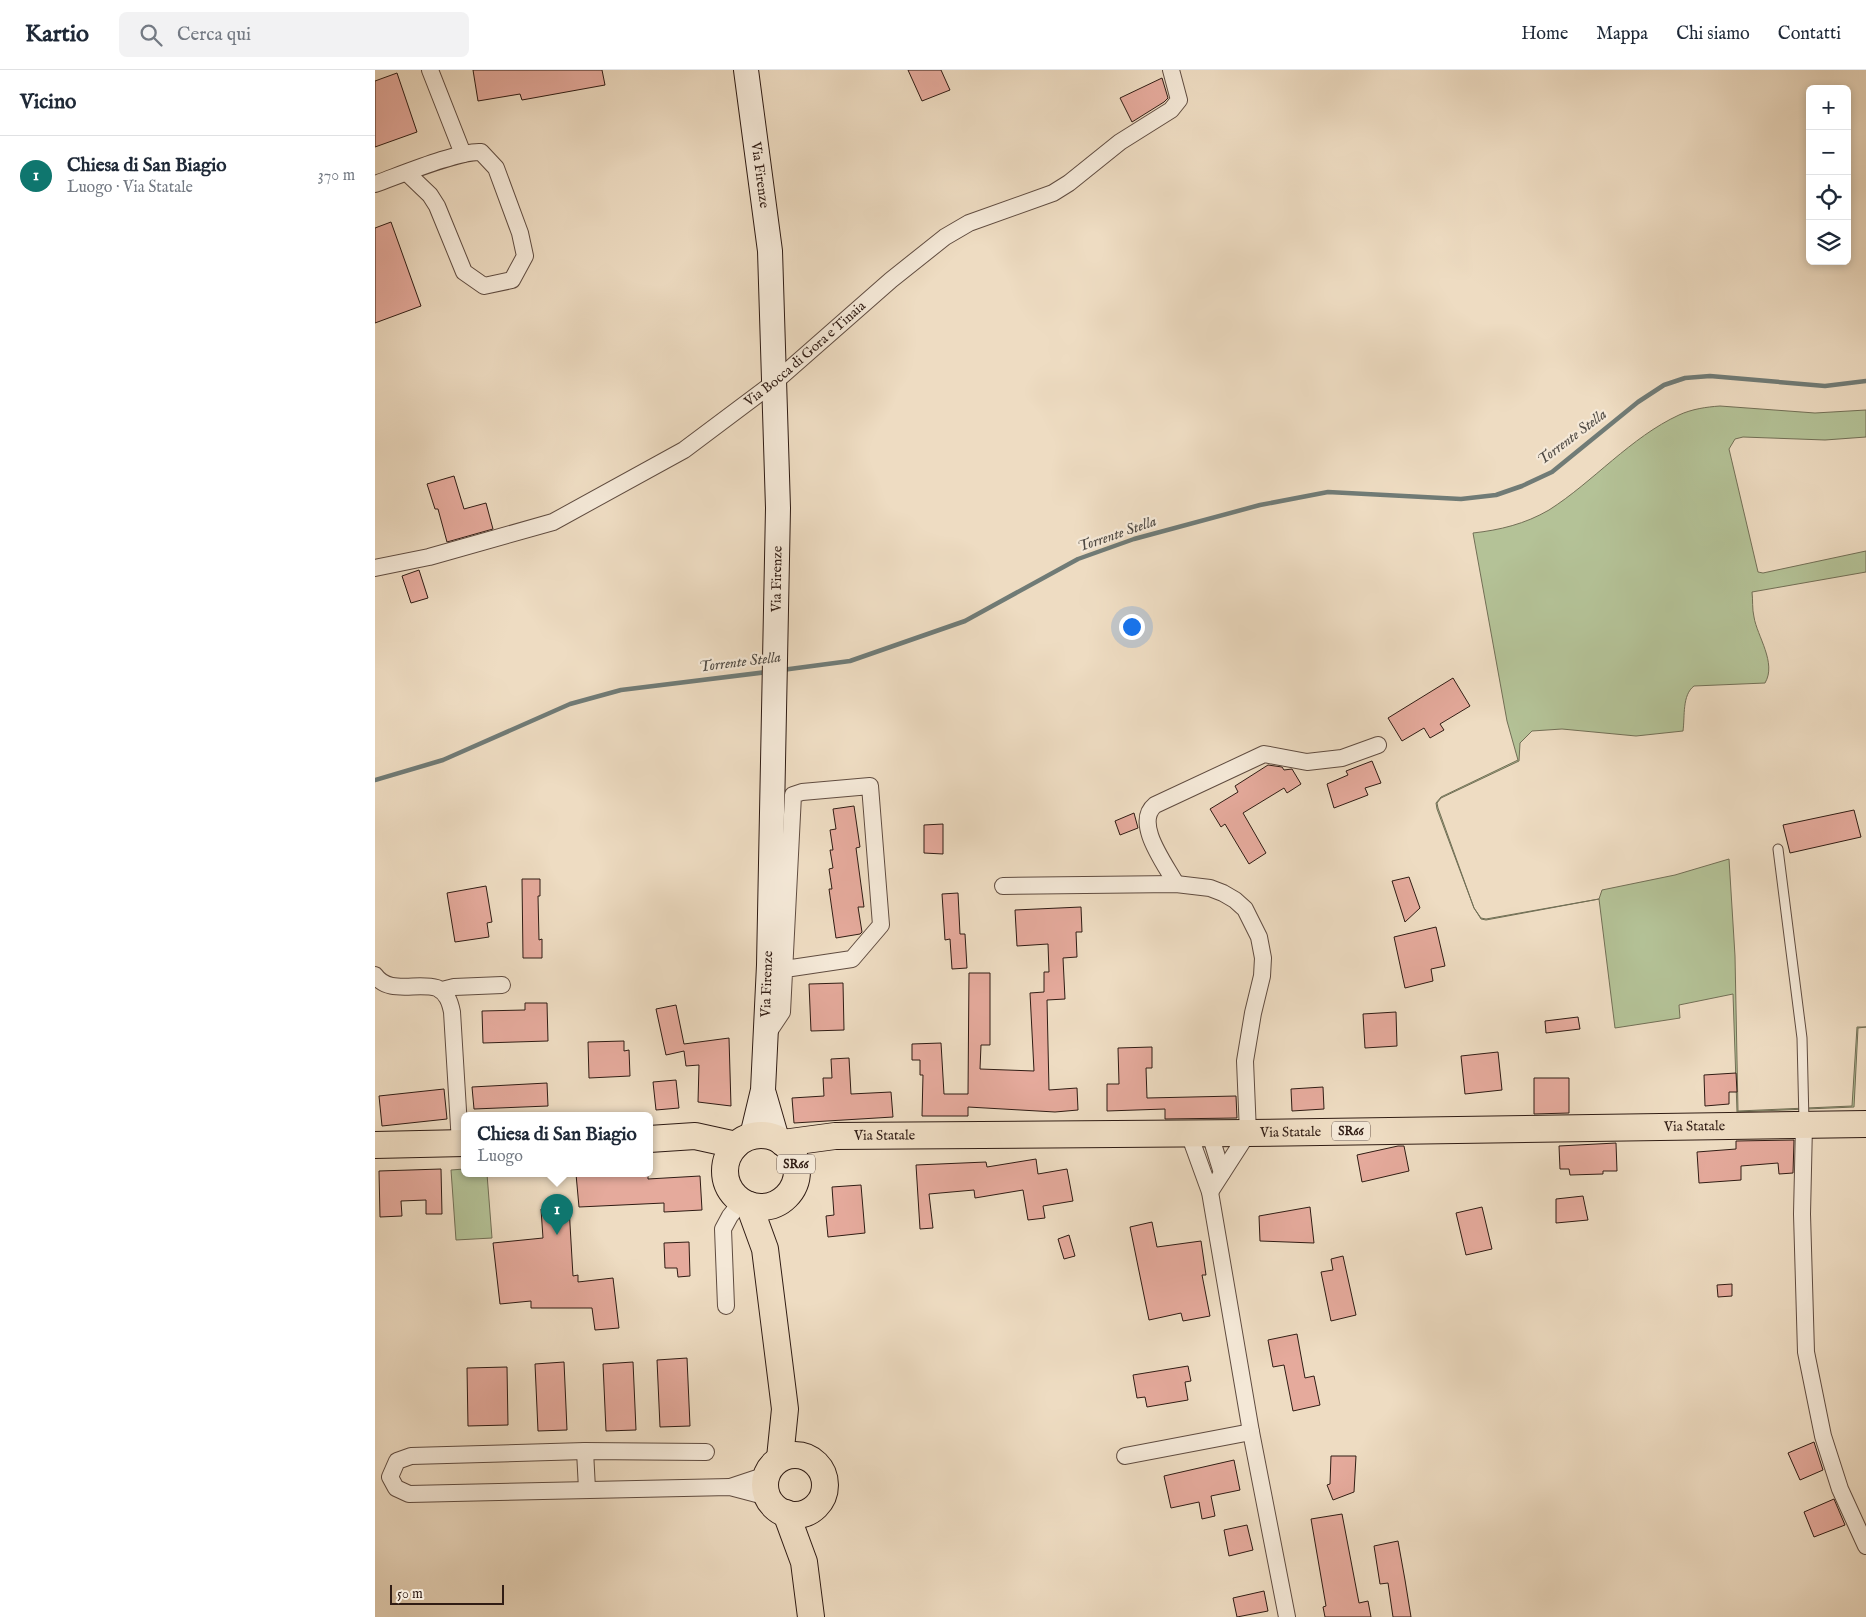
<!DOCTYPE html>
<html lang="it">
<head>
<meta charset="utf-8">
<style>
	:root { --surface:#fff; --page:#f2f2f3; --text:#1f2937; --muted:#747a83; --line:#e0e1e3; --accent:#0f766e }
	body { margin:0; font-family:"IM FELL English",serif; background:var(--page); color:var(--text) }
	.controls { position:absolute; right:15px; top:15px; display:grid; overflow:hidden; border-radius:8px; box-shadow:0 2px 8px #0003 }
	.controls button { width:45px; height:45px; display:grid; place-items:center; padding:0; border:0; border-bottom:1px solid var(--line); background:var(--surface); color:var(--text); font:25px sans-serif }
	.scale { position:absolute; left:15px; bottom:12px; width:114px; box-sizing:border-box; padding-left:5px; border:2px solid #301c14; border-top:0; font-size:14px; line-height:18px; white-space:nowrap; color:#301c14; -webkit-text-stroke:4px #f4e8d7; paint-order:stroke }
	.you { position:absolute; left:756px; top:556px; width:18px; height:18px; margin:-12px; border:4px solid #fff; border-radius:50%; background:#1a73e8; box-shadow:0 0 0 8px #1a73e833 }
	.badge { display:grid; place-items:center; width:32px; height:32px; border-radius:50%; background:var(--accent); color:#fff; font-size:16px; font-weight:700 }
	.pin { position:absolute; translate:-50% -41px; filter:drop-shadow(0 1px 2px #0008) }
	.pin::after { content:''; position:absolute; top:26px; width:18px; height:15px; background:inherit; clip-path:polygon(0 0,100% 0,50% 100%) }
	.popup { position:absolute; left:86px; top:1042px; width:192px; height:65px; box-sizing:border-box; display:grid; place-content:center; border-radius:8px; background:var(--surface); filter:drop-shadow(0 1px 4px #0005); font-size:16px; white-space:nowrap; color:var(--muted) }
	.popup b { font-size:19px; color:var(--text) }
	.popup::after { content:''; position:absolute; left:50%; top:100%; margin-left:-10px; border:10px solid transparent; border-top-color:var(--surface) }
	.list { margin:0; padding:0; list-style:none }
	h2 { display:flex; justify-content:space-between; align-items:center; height:65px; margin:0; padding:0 20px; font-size:21px }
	h2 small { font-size:16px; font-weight:400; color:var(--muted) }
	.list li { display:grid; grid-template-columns:32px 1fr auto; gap:15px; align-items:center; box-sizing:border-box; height:80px; padding:0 20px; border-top:1px solid var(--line) }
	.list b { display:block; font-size:19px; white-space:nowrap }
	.list p { margin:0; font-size:16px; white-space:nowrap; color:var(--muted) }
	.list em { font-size:16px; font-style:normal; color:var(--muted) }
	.icon { flex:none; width:28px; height:28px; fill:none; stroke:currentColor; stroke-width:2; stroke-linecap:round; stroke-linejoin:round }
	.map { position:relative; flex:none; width:1491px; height:1547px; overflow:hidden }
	header { display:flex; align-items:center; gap:30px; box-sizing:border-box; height:70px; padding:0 25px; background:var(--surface); border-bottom:1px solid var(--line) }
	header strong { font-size:24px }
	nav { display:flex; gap:28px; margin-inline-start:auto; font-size:18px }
	.search { width:350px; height:45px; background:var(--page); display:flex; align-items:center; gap:12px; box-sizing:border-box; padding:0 18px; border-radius:8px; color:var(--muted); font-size:19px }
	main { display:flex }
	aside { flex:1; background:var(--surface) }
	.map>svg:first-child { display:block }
	.green { fill:#b4c297; stroke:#726f56 }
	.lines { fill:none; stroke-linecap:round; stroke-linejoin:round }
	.stream { stroke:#707b76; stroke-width:4.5 }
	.building { fill:#e5aa9c; stroke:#301c14 }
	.lane-casing { stroke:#604c40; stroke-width:11 }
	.street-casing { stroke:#604c40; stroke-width:18 }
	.secondary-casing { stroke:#301c14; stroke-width:26 }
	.primary-casing { stroke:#301c14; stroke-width:28 }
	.lane { stroke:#f4e8d7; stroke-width:9 }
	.street { stroke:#f4e8d7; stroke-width:16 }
	.secondary { stroke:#f4e8d7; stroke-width:24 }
	.primary { stroke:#eedcc2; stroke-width:26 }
	.labels { text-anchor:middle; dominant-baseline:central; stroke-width:4.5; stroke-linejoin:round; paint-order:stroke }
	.shield { fill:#f4e8d7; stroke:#6b594e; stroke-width:1 }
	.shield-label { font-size:12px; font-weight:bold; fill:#301c14 }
	.street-label { font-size:14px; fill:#301c14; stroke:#f4e8d7 }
	.water-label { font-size:15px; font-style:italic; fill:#504b45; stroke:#f4e8d7 }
</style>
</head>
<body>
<header>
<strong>Kartio</strong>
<div class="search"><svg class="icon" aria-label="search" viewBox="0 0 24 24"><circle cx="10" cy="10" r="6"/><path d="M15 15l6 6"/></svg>Cerca qui</div>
<nav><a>Home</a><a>Mappa</a><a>Chi siamo</a><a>Contatti</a></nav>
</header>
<main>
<aside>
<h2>Vicino<small></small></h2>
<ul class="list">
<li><span class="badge">1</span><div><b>Chiesa di San Biagio</b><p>Luogo · Via Statale</p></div><em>370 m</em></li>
</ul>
</aside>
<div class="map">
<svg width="1491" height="1547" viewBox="0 0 1491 1547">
	<rect width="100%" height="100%" fill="#eedcc2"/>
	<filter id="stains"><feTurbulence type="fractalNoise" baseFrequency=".004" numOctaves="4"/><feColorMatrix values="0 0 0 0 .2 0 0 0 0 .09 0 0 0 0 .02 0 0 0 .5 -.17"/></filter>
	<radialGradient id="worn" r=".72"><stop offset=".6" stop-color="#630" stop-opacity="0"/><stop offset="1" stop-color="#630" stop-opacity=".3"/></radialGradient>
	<!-- green -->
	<path class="green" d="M1345,336L1440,343L1491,340V367L1450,370L1368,367L1360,369L1354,379L1383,502L1388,503L1491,481V502L1377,522C1378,530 1377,539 1379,547C1382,566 1402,593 1390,613L1319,616C1307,625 1310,646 1308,661L1261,666L1187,659L1157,661L1145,673L1144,691L1066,728L1062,733L1063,738L1099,838L1106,848L1111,849L1224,829L1227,820L1300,805L1354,789L1360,886L1363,1041L1477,1036L1482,957H1491L1483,958L1479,1037L1362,1042L1358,924L1304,935L1305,948L1240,958L1224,829L1111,850L1106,849L1099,838L1062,739L1061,733L1066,727L1143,690L1132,651L1098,463C1125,460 1150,454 1174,440C1218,412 1256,367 1304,345C1317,339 1331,337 1345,336Z
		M89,1099L90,1104H112L117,1168L81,1170L76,1100Z"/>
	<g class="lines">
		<!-- stream -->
		<path class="stream" d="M407,600L475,591L590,551L703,489L759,469L885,435L953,422L1086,429L1121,425L1147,416L1177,402L1263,332L1289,315L1310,308L1335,306L1450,316L1491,311
			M0,710L68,690L195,634L246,620L392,602"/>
	</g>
	<!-- building -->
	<path class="building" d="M98,0H227L230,15L147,30L145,24L103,31Z
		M533,0H566L575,20L547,31Z
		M22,3L42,62L0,77V11Z
		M787,8L793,28L789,32L757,52L745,28Z
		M16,152L46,236L0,253V158Z
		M79,406L89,439L111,433L118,459L72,472L63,439H60L52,414Z
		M44,500L53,528L36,533L27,506Z
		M1078,608L1095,636L1065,654L1069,660L1055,668L1049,658L1027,671L1013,648Z
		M997,691L1006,713L990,718L993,725L959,738L952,714L973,705L971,701Z
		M893,695L907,697L909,700L917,699L926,714L912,723L909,718L868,743L891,783L874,794L850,754L846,757L835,739L863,722L860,716Z
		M479,736L485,777L481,778L489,837H483L487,862L485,864L461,868L454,819H457L454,799L458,798L455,780H458L455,760L461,759L458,739Z
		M1479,740L1486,767L1415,783L1408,755Z
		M759,743L763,758L745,765L740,751Z
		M568,754V784L549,783V755Z
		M1034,807L1045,838L1030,852L1017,811Z
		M147,809H165V826H163L164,870L167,869V888H148Z
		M111,816L117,852L112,853L114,867L80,872L72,823Z
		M583,823L585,864H590L592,898L577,899L575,869L570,870L567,824Z
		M706,837L707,862H701L702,887L688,888L690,929L672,930L674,1020L702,1018L703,1040L680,1042L593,1037V1046H547L548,1005H545V990H537V974L566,973L569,1024H593L594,903H615V975H606L605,999L659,1001L655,923L669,922V902H674L673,874L642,876L640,840Z
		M1061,857L1070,896L1056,899L1058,911L1030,918L1019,867Z
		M468,913L469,960L436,961L434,914Z
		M150,933H172L173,971L108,973L107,941L150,940Z
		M301,935L309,974L354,968L356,1036L323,1032L324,995L311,996L309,981L291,985L281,939Z
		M1021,942L1022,976L990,978L988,944Z
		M1203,947L1205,959L1171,963L1170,951Z
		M249,971V981L254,980L255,1006L214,1008L213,972Z
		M777,977V998H771L772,1028L861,1026L862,1048L790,1049V1039L732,1041V1014H744L743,978Z
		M1123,982L1127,1020L1090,1024L1086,986Z
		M474,988L476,1024L516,1022L518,1047L419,1053L417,1028L449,1026L448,1008H457L456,989Z
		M1361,1003L1362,1022H1354V1034L1330,1036L1329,1005Z
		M1159,1008H1194V1043L1159,1044Z
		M301,1010L304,1038L281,1040L278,1012Z
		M172,1013L173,1036L99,1039L97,1017Z
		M948,1017L949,1039L917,1041L916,1019Z
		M69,1019L72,1049L7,1056L4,1026Z
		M1419,1070L1418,1103L1404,1104L1403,1093L1366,1096V1110L1324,1113L1322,1082L1361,1079V1071Z
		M1241,1073L1242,1101H1228V1104L1195,1105L1194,1099H1185L1184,1076Z
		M1023,1076H1029L1034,1101L987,1112L982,1085Z
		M661,1089L663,1104L692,1099L698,1131L668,1136L670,1148L653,1150L648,1120L600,1128L599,1120L554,1124L558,1158L545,1159L541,1095L611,1092L612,1097Z
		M66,1099L67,1144H51V1130L26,1131L27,1146L5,1147L4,1101Z
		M201,1104H273V1109L325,1106L327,1140L289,1142V1133L204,1137Z
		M486,1115L490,1163L453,1167L451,1146L459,1145L457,1117Z
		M1208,1126L1213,1150L1181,1153V1129Z
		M194,1137L198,1206L203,1205V1212L238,1208L244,1258L220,1260L217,1238H156V1231L125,1234L118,1173L168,1168L166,1139Z
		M935,1137L939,1173L885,1171L884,1146Z
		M1107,1137L1117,1179L1091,1185L1081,1143Z
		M777,1152L782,1177L826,1171L831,1205H827L835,1246L808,1251L806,1243L774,1250L755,1157Z
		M694,1165L700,1186L689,1189L683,1169Z
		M314,1172L315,1206L303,1207L302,1198H290L289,1173Z
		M968,1186L981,1245L956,1251L946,1202L958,1200L956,1189Z
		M1357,1214V1226L1343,1227L1342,1215Z
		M922,1264L930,1308L939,1306L945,1335L918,1341L909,1295L898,1297L893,1270Z
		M312,1288L315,1356L285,1357L282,1290Z
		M189,1292L192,1360L163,1361L160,1294Z
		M258,1292L261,1360L231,1361L228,1294Z
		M813,1296L816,1311L810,1312L813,1330L772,1337L770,1327L762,1328L758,1305Z
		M132,1297L133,1355L93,1356L92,1298Z
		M1439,1372L1448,1400L1425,1410L1413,1383Z
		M956,1386H981L979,1422L958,1430L952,1415L955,1414Z
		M859,1390L865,1420L836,1426L840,1446L827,1449L824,1432L796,1438L789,1406Z
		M1459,1429L1470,1455L1439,1467L1429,1442Z
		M967,1444L984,1533L993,1531L996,1547H950L948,1537L951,1536L936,1449Z
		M872,1455L878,1480L854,1486L849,1460Z
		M1023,1471L1030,1510L1036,1547H1018L1013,1513L1005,1514L999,1476Z
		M889,1521L893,1541L862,1547L858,1528Z"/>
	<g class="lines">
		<defs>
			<path id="lane" d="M1403,779L1427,968L1429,1052"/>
			<g id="street">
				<path d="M55,0L88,84"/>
				<path d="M0,114C23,106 85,80 106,82L121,98L145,163L150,186L137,210L109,216L89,202L62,136L55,125L32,103"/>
				<path id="s1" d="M0,498L54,487L178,452L309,380L401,311L516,210L570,167L594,153L678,123L694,113L745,72L796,40L804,30L796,0"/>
				<path d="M801,814C791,795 758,753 780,735L889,684L932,692L967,688L1003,675"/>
				<path d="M628,816L801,814L835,818L848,823L860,830L870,839L884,867L888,888L887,906L878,943L870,991L873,1063L835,1122"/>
				<path d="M0,905C13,925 42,912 62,918C72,923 75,932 77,942L85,1073"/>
				<path d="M67,920L79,917L127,915"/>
				<path d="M391,966L407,942L418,725L427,722L495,716L506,855L477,889L410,899"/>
				<path d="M1429,1055L1427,1144L1431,1282L1448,1366L1465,1419L1491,1476"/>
				<path d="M814,1064L835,1122L876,1362L912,1547"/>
				<path d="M835,1064L847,1103"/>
				<path d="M351,1236L348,1159L355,1146L367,1131"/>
				<path d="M210,1381L212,1419"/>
				<path d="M331,1382L210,1381L36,1386L22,1391L15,1407L21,1418L34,1424L355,1417L393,1427"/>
				<path d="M750,1386L876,1362"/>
				<path d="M355,1417L391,1405"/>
			</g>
			<g id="secondary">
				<path id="s2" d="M371,0L395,181L403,438L394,895L388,1020L377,1066"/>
				<path d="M389,1024L402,1069"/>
			</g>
			<g id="primary">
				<circle cx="386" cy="1101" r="36"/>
				<path d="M274,1069L320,1066L361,1075"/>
				<path id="s3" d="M408,1073L460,1066L873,1063L1491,1054"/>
				<path d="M0,1075L90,1073"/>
				<path d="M374,1135L390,1179L410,1339L405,1388"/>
				<circle cx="420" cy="1415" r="30"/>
				<path d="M411,1443L429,1492L436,1547"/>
			</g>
		</defs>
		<!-- lane casing -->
		<use href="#lane" class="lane-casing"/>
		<!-- street casing -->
		<use href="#street" class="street-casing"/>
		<!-- secondary casing -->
		<use href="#secondary" class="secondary-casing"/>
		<!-- primary casing -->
		<use href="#primary" class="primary-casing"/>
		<!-- lane -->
		<use href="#lane" class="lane"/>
		<!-- street -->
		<use href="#street" class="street"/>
		<!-- secondary -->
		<use href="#secondary" class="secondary"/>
		<!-- primary -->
		<use href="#primary" class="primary"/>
	</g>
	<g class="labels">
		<!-- shield labels -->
		<g class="shield">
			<rect x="957" y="1051.5" width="38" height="19" rx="4"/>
			<rect x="402" y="1084.5" width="38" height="19" rx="4"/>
		</g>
		<g class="shield-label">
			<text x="976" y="1061">SR66</text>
			<text x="421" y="1094">SR66</text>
		</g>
		<!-- street labels -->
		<g class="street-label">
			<text stroke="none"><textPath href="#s2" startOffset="106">Via Firenze</textPath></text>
			<text stroke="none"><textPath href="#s1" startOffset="488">Via Bocca di Gora e Tinaia</textPath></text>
			<text transform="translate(402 509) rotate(-89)">Via Firenze</text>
			<text transform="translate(392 914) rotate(-88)">Via Firenze</text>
			<text stroke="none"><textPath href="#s3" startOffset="912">Via Statale</textPath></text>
			<text stroke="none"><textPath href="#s3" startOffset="508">Via Statale</textPath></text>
			<text stroke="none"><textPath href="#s3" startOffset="102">Via Statale</textPath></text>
		</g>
		<!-- water labels -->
		<g class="water-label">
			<text transform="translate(1197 367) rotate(-37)">Torrente Stella</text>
			<text transform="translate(742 464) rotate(-19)">Torrente Stella</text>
			<text transform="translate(365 592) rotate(-7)">Torrente Stella</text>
		</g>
	</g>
	<rect width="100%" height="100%" filter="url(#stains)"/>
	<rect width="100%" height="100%" fill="url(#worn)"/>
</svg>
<div class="controls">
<button>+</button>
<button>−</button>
<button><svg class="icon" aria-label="locate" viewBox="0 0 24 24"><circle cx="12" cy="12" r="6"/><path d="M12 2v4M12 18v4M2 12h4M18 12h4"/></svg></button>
<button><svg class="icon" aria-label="layers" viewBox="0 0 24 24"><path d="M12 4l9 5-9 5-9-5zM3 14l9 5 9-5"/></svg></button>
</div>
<div class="scale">50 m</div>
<div class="you"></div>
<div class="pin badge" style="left:182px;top:1165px">1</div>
<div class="popup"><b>Chiesa di San Biagio</b>Luogo</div>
</div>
</main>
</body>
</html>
